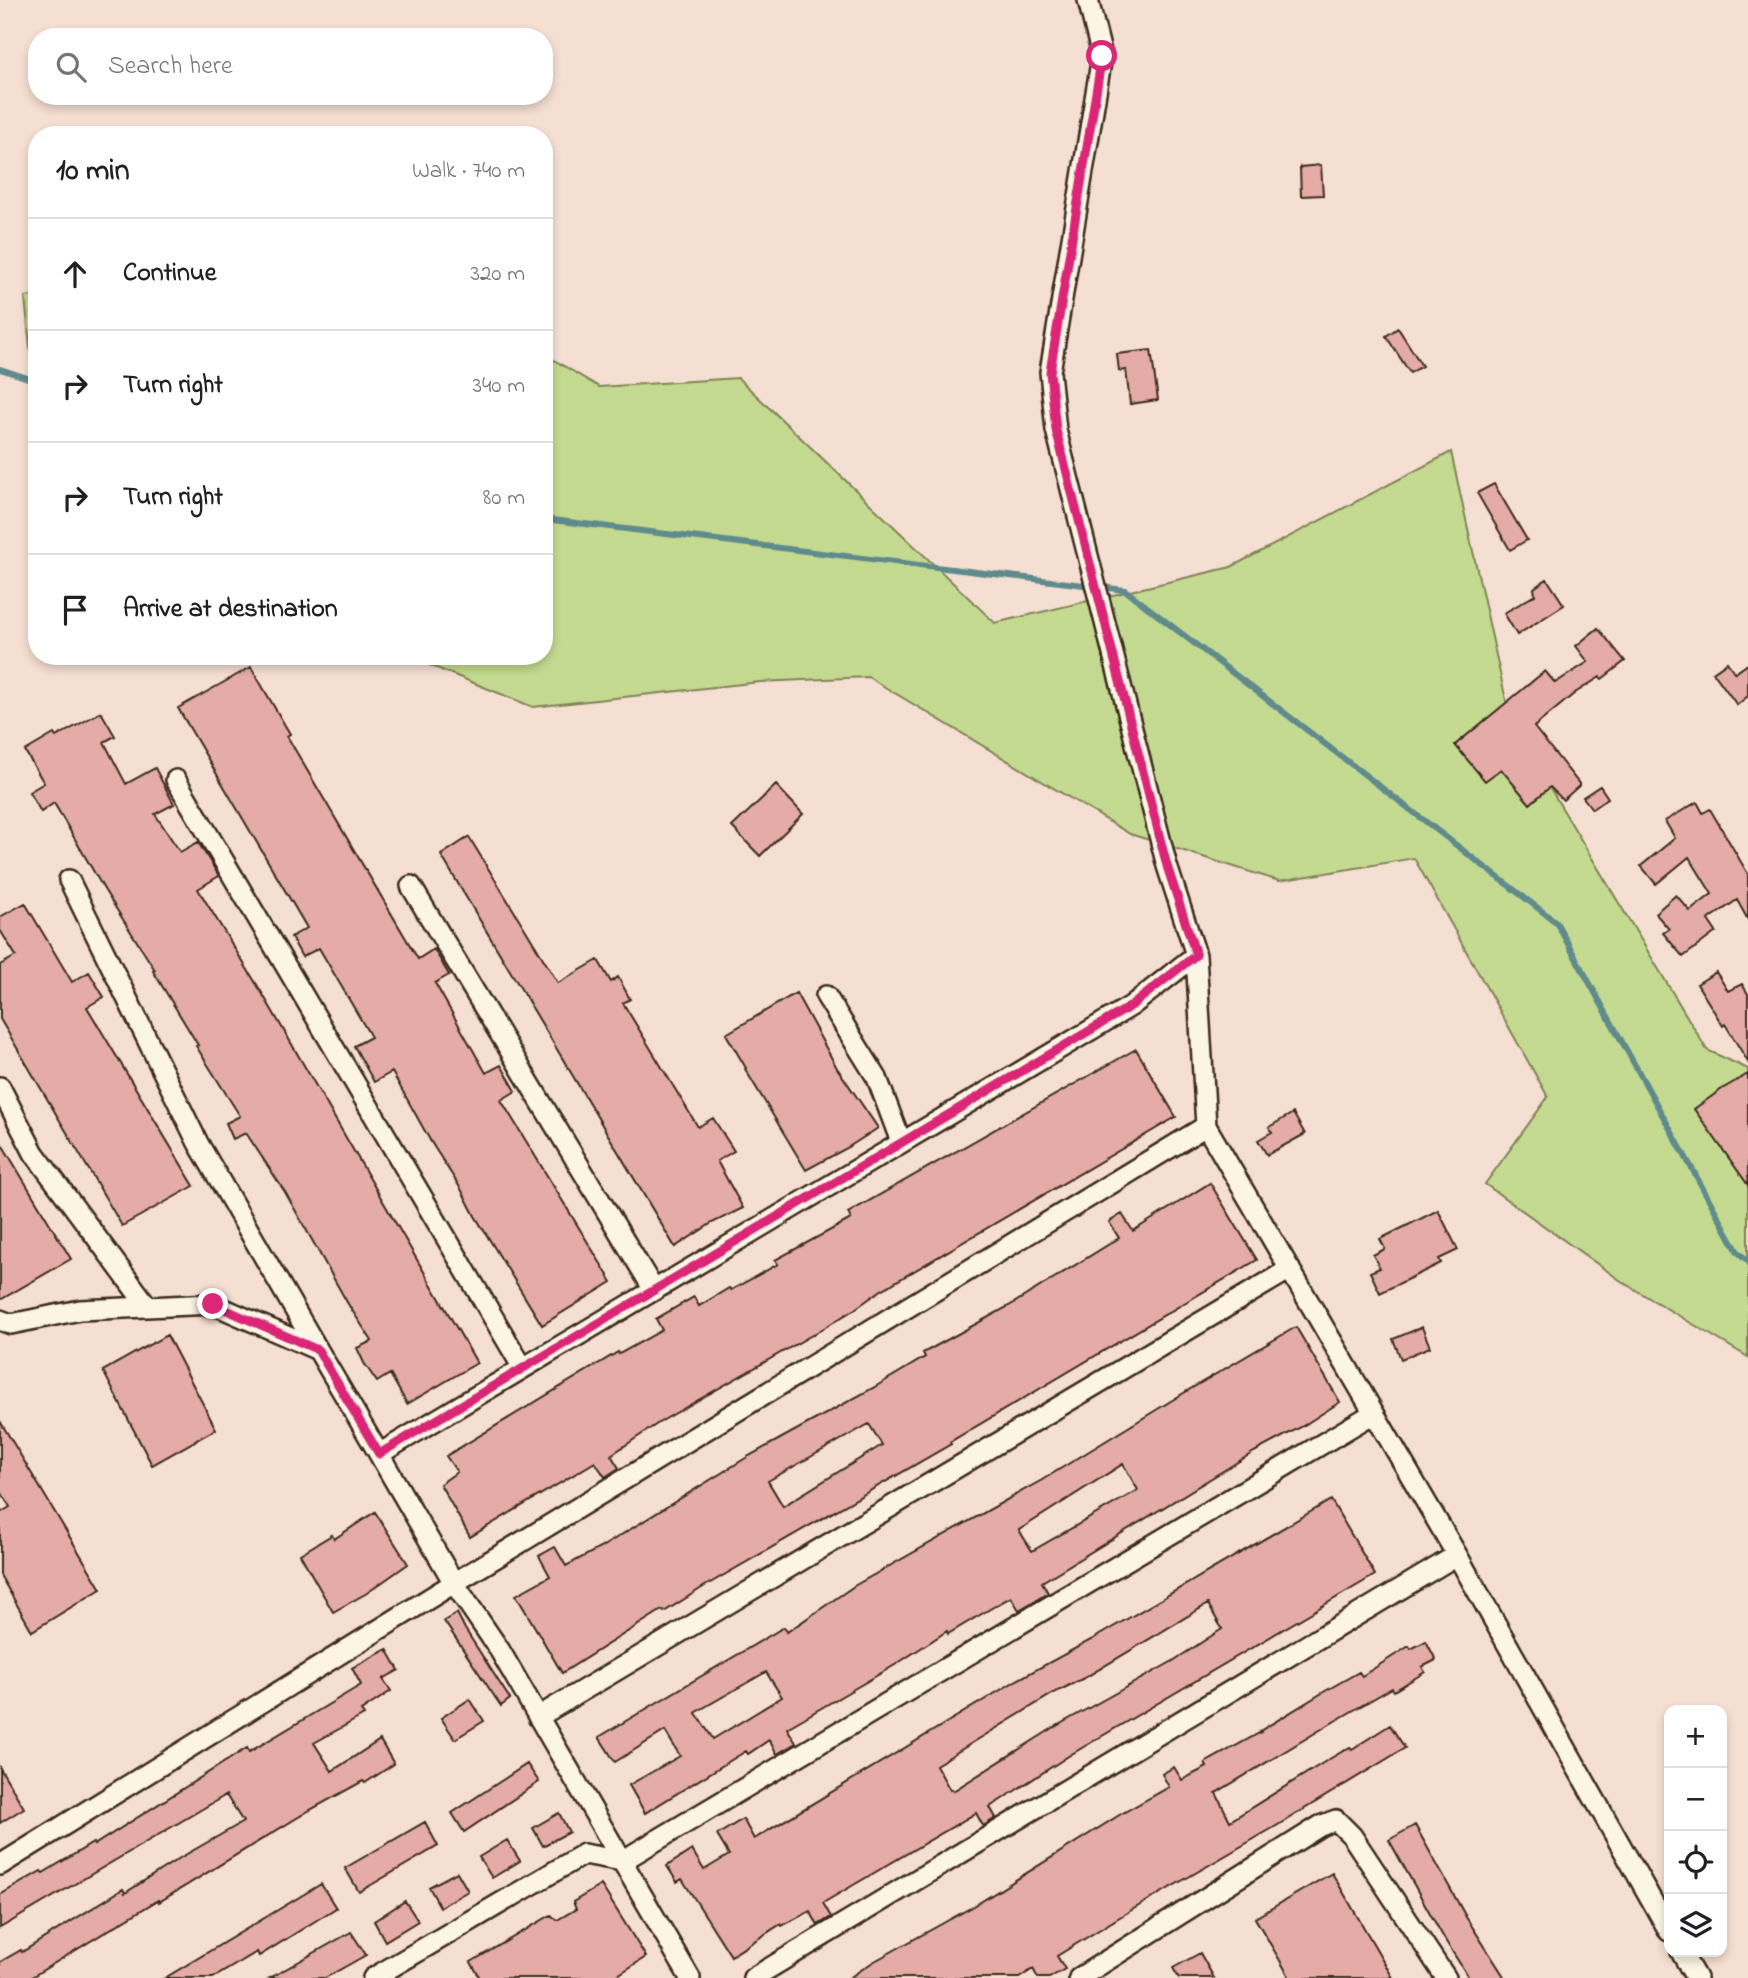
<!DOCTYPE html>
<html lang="en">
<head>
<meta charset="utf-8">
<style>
	:root { --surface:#fff; --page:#f6f6f6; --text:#202124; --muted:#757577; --line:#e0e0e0 }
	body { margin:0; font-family:"Indie Flower",sans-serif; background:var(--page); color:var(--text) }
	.controls { position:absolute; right:21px; bottom:21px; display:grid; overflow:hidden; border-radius:14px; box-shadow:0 4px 10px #0003 }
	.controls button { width:63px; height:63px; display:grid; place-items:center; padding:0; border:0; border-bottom:2px solid var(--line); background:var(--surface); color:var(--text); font:35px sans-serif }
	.stop { position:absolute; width:21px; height:21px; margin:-16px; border:5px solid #db2777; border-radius:50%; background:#fff }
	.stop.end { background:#db2777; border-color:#fff; box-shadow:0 2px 7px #0008 }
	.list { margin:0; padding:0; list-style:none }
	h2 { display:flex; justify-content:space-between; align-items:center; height:91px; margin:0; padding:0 28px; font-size:30px }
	h2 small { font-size:23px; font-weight:400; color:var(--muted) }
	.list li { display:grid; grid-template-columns:46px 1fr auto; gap:21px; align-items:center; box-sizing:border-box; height:112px; padding:0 28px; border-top:2px solid var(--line) }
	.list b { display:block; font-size:26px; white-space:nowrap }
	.list em { font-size:23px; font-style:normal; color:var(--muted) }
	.icon { flex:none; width:38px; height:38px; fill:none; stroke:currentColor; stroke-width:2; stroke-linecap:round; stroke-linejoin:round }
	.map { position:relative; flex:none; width:1748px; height:1978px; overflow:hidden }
	.search { position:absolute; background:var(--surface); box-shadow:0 4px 10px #0003; left:28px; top:28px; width:525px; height:77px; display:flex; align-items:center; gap:18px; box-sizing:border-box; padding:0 24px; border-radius:28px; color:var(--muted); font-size:26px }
	.panel { position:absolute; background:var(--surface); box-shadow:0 4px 10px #0003; left:28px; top:126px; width:525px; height:539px; border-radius:28px }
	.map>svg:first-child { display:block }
	.green { fill:#c4da90; stroke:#808257; stroke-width:2 }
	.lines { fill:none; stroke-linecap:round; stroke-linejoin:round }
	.stream { stroke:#618b8c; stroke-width:6 }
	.building { fill:#e5aba6; stroke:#3b2a1e; stroke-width:2; fill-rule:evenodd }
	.minor-casing { stroke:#3b2a1e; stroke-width:24 }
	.minor { stroke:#fcf5e5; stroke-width:19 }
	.route { stroke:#db2777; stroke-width:9 }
</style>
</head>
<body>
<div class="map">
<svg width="1748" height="1978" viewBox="0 0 1748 1978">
	<rect width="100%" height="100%" fill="#f5dfd2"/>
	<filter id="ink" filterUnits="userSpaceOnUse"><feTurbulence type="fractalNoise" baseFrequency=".0143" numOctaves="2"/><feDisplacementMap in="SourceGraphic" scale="14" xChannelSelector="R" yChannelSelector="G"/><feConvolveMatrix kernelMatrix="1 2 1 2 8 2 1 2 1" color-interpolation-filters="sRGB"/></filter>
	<g filter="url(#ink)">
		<!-- green -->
		<path class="green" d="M37,295V418L25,297Z
			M544,354L599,387L738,378L995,623L1231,567L1451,452L1511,723L1707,1050L1748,1069V1357L1624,1283L1485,1184L1548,1097L1414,858L1279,881L1130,834L868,677L760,682L533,707L407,656H544Z"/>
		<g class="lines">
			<!-- stream -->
			<path class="stream" d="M0,369L37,381
				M544,519L1125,590L1556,922L1738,1252L1748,1261"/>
		</g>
		<!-- building -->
		<path class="building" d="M1321,165L1323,195L1301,196L1300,167Z
			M1398,328L1422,366L1410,373L1386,336Z
			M1151,350L1158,400L1130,404L1126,370L1119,371L1117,354Z
			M1494,484L1527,540L1510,550L1477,493Z
			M1547,579L1564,605L1517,635L1504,613L1535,595L1534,588Z
			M1598,628L1625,661L1602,679L1600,677L1575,693L1534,727L1580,785L1563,800L1550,787L1530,804L1501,769L1485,781L1455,745L1545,671L1555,683L1588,662L1576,646Z
			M1727,662L1735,673L1748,664V696L1737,705L1713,672Z
			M251,667L290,734L287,736L418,959L434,949L449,975L435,983L486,1073L501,1065L516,1091L501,1100L612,1282L542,1325L475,1216L461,1189L431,1142L392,1072L374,1082L354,1046L371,1037L319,948L302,957L291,937L307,928L178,708Z
			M101,712L115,736L104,742L126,784L155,768L174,804L155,814L180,852L198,842L219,876L198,889L262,993L477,1363L407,1404L390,1374L377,1382L364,1363L357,1348L372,1341L348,1304L285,1192L246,1133L233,1139L226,1123L240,1116L196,1046L198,1045L153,971L155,970L105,891L54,803L41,812L29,792L44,783L25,751L54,734L56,737Z
			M776,785L803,814L760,856L732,827Z
			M1600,786L1608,798L1592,809L1583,797Z
			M1697,802L1703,813L1710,809L1748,874V920L1737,900L1708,920L1716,932L1683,957L1663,933L1669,929L1655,913L1676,895L1690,911L1712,894L1689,857L1656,884L1641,866L1675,838L1665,821Z
			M469,837L558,983L598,960L611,982L618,977L630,999L623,1003L698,1127L713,1118L734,1151L717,1161L743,1208L712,1223L675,1247L441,855Z
			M25,903L72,982L89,972L104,997L87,1007L194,1186L122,1226L0,1019V965L16,956L0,930V917Z
			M1716,972L1728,991L1742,984L1748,994V1062L1725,1024L1723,1026L1697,984Z
			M796,993L837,1068L878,1128L847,1148L806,1170L745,1069L746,1068L726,1034Z
			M1136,1049L1176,1117L880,1291L855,1309L819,1331L660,1422L611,1455L619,1468L605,1477L595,1462L470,1537L440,1484L457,1472L446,1456L618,1352L619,1354L662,1330L656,1319L694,1297L699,1306L729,1288L731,1290L778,1264L775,1260L851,1219L848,1213Z
			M1748,1074V1185L1694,1109L1722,1089Z
			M1293,1113L1305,1134L1267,1155L1258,1140L1272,1132L1269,1127Z
			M0,1141L71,1259L0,1300Z
			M1210,1183L1257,1260L950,1442L951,1444L705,1586L664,1612L662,1610L562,1673L516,1595L550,1576L539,1556L555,1547L566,1566L600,1548L749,1456L873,1388L925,1357L923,1353L1009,1306L1119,1238L1109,1222L1122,1214L1133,1231ZM869,1424L882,1445L783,1506L768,1481Z
			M1438,1210L1458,1250L1439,1259L1441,1263L1380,1293L1370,1272L1380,1268L1373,1255L1385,1249L1380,1239Z
			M1296,1327L1340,1402L1303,1426L1254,1452L1042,1582L1048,1593L1019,1610L1011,1597L1000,1603L948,1634L947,1631L895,1665L787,1728L796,1743L777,1754L769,1740L748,1754L746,1751L645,1813L629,1785L680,1756L665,1731L615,1762L599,1737L784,1627L787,1632L854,1586L1042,1480L1192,1388ZM1123,1464L1138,1490L1032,1551L1019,1530ZM766,1672L782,1697L713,1739L696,1713L698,1711Z
			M1422,1327L1430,1347L1401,1359L1393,1339Z
			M167,1335L216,1429L152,1465L103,1371Z
			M0,1421L101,1589L32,1631L0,1575V1513L10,1507L0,1490Z
			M1331,1500L1375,1575L1070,1755L990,1807L996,1818L983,1826L976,1813L823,1903L831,1917L818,1925L810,1911L782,1926L781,1924L731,1956L682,1879L677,1882L667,1866L692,1850L704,1870L729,1855L717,1835L743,1819L754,1839L1017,1680L1091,1640ZM1208,1604L1222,1629L1173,1661L1053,1728L953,1791L952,1789L950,1790L936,1765L1054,1693L1086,1677Z
			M375,1512L408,1564L367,1593L333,1612L300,1554L332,1535L334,1539Z
			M457,1613L465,1629L510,1699L501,1706L444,1621Z
			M1426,1641L1436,1660L1422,1667L1425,1672L1394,1691L1392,1688L1335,1721L1216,1793L1230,1821L1326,1761L1350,1747L1352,1749L1390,1725L1405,1748L1278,1825L1118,1918L1057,1956L1065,1969L1049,1978H1038L1033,1969L1019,1978H849L873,1962L974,1906L1121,1814L1169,1787L1162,1774L1174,1767L1182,1780L1207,1767L1205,1763L1261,1732L1260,1731L1327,1690L1359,1672L1362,1676L1409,1646L1411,1649Z
			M387,1649L399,1670L383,1679L391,1691L361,1711L364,1715L314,1743L332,1771L380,1740L394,1764L365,1783L363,1781L310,1810L159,1902L158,1900L30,1978H0V1962L21,1950L22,1952L123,1889L125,1893L178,1859L243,1822L226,1795L0,1928V1895L41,1871L43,1873L93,1843L94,1845L247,1748L249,1752L361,1685L352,1668Z
			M470,1699L484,1721L455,1739L441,1718Z
			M527,1764L539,1782L464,1832L452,1813Z
			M0,1768L24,1808L0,1823Z
			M559,1813L569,1832L543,1846L533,1828Z
			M425,1822L438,1846L359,1892L345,1868Z
			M1415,1825L1466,1917L1505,1978H1469L1445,1940L1389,1840Z
			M507,1840L520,1861L492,1878L479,1857Z
			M457,1872L468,1891L440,1907L429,1887Z
			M1332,1873L1381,1957L1393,1978H1290L1275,1952L1255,1918Z
			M321,1884L336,1908L259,1956L257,1952L213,1978H165Z
			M601,1885L646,1957L613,1978H480L471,1962L551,1915L557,1920L576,1909L573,1902Z
			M405,1901L418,1921L385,1941L374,1921Z
			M351,1932L366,1955L325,1978H270Z
			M1200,1953L1214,1978H1179L1173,1968Z"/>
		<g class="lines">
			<defs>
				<path id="minor" d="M1088,0L1102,56L1050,372L1056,430L1167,866L1196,955L1206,1126L1457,1555L1669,1931
					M176,780L523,1368
					M69,880L198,1143L318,1350
					M411,886L654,1290
					M826,996L877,1078L901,1142
					M0,1087L34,1153L148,1307
					M0,1320L11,1324L80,1310L213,1304L318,1350L379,1454L1131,1006L1196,955
					M379,1454L454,1583L499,1649L690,1978
					M538,1717L1290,1269
					M0,1865L454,1583L1206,1126
					M1681,1952L1696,1978
					M373,1978L584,1854L622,1861L1374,1413
					M753,1978L1457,1555
					M1079,1978L1320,1826L1336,1820L1352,1836L1446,1978"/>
			</defs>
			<!-- minor casing -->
			<use href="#minor" class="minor-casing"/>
			<!-- minor -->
			<use href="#minor" class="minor"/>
		</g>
	</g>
	<g class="lines" filter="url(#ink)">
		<!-- route -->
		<path class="route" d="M213,1304L318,1350L379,1454L1131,1006L1196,955L1167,866L1056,430L1050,372L1102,56"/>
	</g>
</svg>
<div class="controls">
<button>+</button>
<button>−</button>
<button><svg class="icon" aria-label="locate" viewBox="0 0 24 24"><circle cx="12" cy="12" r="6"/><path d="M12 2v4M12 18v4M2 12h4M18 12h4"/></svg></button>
<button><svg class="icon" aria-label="layers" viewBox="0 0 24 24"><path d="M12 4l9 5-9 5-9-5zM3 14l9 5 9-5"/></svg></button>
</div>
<div class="stop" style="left:1102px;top:56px"></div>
<div class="stop end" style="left:213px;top:1304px"></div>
<div class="search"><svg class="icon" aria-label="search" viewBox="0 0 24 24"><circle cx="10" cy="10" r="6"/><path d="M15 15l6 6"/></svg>Search here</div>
<section class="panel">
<h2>10 min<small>Walk · 740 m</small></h2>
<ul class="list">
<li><svg class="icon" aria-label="ahead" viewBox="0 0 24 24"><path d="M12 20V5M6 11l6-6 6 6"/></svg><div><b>Continue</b></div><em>320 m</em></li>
<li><svg class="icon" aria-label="right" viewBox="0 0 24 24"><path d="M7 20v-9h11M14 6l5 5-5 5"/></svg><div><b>Turn right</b></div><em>340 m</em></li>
<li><svg class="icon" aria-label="right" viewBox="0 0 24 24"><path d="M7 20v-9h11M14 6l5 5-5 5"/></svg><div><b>Turn right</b></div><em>80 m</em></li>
<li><svg class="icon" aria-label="arrive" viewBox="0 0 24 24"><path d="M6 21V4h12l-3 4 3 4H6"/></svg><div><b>Arrive at destination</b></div></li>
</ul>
</section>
</div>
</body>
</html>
